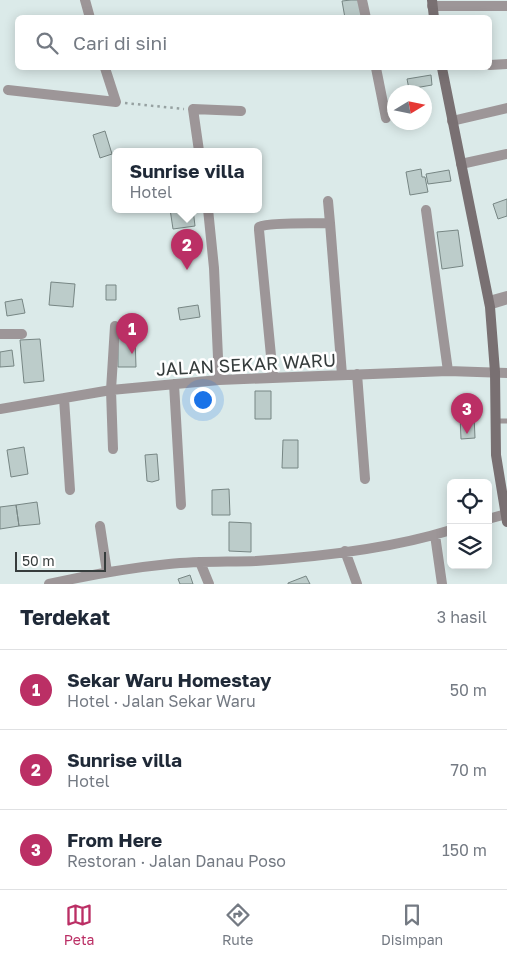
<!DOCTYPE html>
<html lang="id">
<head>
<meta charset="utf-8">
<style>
	:root { --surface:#fff; --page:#f6f6f7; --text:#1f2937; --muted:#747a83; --line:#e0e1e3; --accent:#bb2f65 }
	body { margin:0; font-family:"Golos Text",sans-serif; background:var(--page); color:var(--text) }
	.controls { position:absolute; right:15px; bottom:15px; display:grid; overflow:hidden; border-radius:8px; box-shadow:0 2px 12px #0003 }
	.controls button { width:45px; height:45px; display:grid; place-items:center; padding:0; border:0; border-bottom:1px solid var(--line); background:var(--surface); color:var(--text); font:25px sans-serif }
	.compass { position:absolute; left:387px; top:85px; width:45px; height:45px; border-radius:50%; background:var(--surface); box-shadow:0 2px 12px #0003; rotate:80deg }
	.scale { position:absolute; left:15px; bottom:12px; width:91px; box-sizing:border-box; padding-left:5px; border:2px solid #363c3c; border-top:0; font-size:14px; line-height:18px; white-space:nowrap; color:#363c3c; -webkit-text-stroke:4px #fff; paint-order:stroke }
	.you { position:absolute; left:202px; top:399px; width:18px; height:18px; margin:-12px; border:4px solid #fff; border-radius:50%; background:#1a73e8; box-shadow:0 0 0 8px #1a73e833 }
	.badge { display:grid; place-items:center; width:32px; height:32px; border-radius:50%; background:var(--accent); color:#fff; font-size:16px; font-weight:700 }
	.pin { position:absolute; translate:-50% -41px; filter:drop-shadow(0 1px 2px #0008) }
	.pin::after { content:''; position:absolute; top:26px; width:18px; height:15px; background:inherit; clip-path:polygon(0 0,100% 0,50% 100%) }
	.popup { position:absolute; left:112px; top:148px; width:150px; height:65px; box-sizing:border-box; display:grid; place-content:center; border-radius:8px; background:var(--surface); filter:drop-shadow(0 1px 4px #0005); font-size:16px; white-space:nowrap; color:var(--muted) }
	.popup b { font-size:19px; color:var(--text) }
	.popup::after { content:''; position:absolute; left:50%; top:100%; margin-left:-10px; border:10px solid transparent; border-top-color:var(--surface) }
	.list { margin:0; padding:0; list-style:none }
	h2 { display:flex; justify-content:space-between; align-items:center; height:65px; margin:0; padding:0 20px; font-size:21px }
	h2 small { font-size:16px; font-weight:400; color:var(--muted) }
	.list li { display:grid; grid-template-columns:32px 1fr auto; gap:15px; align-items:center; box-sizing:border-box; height:80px; padding:0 20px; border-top:1px solid var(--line) }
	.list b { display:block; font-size:19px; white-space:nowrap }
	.list p { margin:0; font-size:16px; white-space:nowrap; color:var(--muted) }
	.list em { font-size:16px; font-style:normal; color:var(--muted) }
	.icon { flex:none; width:28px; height:28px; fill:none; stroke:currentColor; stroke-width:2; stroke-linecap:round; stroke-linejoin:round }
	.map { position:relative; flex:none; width:507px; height:584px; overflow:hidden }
	.search { position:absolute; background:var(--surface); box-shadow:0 2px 12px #0003; left:15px; right:15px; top:15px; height:55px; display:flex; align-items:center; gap:12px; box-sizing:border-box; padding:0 18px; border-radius:8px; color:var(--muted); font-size:19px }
	.sheet { height:305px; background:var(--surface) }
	nav { display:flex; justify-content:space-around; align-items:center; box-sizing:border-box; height:70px; border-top:1px solid var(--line); background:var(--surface); font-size:14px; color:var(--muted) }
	nav a { display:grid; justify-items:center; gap:2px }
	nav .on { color:var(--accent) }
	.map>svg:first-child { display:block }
	.building { fill:#bcccca; stroke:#778684 }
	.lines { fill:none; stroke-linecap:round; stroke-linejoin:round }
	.path { stroke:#96a1a1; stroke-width:2.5; stroke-dasharray:2.5 4; stroke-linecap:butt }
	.lane { stroke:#9d9698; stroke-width:5 }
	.street { stroke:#9d9698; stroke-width:10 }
	.secondary { stroke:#797072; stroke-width:10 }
	.labels { text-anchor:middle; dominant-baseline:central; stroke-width:5; stroke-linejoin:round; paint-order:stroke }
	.street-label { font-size:18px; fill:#363c3c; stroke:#fff }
</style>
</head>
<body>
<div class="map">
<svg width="507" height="584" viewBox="0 0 507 584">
	<rect width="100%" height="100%" fill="#dbeae9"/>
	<!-- building -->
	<path class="building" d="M351,0H359L362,18H345L342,1Z
		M431,75L432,85L409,89L407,79Z
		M105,131L112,154L100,158L93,135Z
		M421,169L422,177H425L428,192L410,195L406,172Z
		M449,170L451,181L428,184L426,174Z
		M507,199V216L498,219L493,204Z
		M170,209H193L195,226L173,229Z
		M458,230L463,266L442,269L437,232Z
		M51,282L75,284L73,307L49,305Z
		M106,285H116V300H106Z
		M22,299L25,313L7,316L5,302Z
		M198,305L200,317L180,320L178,308Z
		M135,337L136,367H118V338Z
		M40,339L44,381L24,383L20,340Z
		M12,350L14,366L0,367V352Z
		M255,391H271V419H255Z
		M460,415H474L475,438L461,439Z
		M283,440H298V468H282Z
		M24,447L28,474L11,477L7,450Z
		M157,454L159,480L152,482L147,481L145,455Z
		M229,489L230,515H212V490Z
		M37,502L40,524L19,526L16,505Z
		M16,505L19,526L0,529V507Z
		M229,522L251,523V552L229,551Z
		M190,575L193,584H180L178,579Z
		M306,576L310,584H288V583Z"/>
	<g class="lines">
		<!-- path -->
		<path class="path" d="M125,103L184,109"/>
		<!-- lane -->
		<path class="lane" d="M490,307L507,302
			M496,421H507"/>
		<!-- street -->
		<path class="street" d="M85,0L90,18
			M362,0L366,18
			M432,6H507
			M490,65L507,64
			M376,68L386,118
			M8,90L116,102L105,68
			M452,121L507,108
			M199,151L193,109L241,111
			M461,164L507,154
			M328,201L330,223
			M208,209L214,268L219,380
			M426,210L448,371
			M489,301L507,296
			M0,334H22
			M357,374L365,479
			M273,377L259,230V227C269,222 315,224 330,223L342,375
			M174,384L181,505
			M64,398L70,490
			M0,409L111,390L219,380L448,371L507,373
			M113,449L111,390L115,326
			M488,519L506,514
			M100,526L107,572
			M435,535L442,584
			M345,551L357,584
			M200,562L209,584
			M49,584C89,575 128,568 169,564C198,561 227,562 256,561C317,557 393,548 451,530"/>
		<!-- secondary -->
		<path class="secondary" d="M432,0L434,18
			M442,68L490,307L495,372L496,455L507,522"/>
	</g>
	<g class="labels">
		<!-- street labels -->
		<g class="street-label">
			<text transform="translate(246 364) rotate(-3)">JALAN SEKAR WARU</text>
		</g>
	</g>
</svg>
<div class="controls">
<button><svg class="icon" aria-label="locate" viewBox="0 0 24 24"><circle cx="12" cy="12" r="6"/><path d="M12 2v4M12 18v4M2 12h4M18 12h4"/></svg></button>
<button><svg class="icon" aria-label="layers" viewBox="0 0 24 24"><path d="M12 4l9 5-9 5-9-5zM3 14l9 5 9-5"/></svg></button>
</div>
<svg class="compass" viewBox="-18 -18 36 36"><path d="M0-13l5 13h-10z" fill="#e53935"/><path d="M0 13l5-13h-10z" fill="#747a83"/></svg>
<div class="scale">50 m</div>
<div class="you"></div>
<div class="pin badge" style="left:132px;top:354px">1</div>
<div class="pin badge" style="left:187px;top:270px">2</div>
<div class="popup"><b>Sunrise villa</b>Hotel</div>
<div class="pin badge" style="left:467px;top:434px">3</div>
<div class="search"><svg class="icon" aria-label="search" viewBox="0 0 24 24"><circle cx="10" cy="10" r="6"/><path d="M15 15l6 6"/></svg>Cari di sini</div>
</div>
<section class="sheet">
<h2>Terdekat<small>3 hasil</small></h2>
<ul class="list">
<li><span class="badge">1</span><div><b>Sekar Waru Homestay</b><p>Hotel · Jalan Sekar Waru</p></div><em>50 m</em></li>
<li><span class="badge">2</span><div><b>Sunrise villa</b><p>Hotel</p></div><em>70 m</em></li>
<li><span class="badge">3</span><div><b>From Here</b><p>Restoran · Jalan Danau Poso</p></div><em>150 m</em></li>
</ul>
</section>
<nav>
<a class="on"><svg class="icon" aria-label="map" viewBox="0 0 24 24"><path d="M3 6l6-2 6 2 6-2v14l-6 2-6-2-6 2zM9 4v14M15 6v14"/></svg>Peta</a>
<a><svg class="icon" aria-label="directions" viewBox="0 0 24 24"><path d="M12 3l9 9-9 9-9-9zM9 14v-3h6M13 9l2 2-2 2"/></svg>Rute</a>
<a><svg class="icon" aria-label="saved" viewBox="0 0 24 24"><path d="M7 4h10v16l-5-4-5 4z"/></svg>Disimpan</a>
</nav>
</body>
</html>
